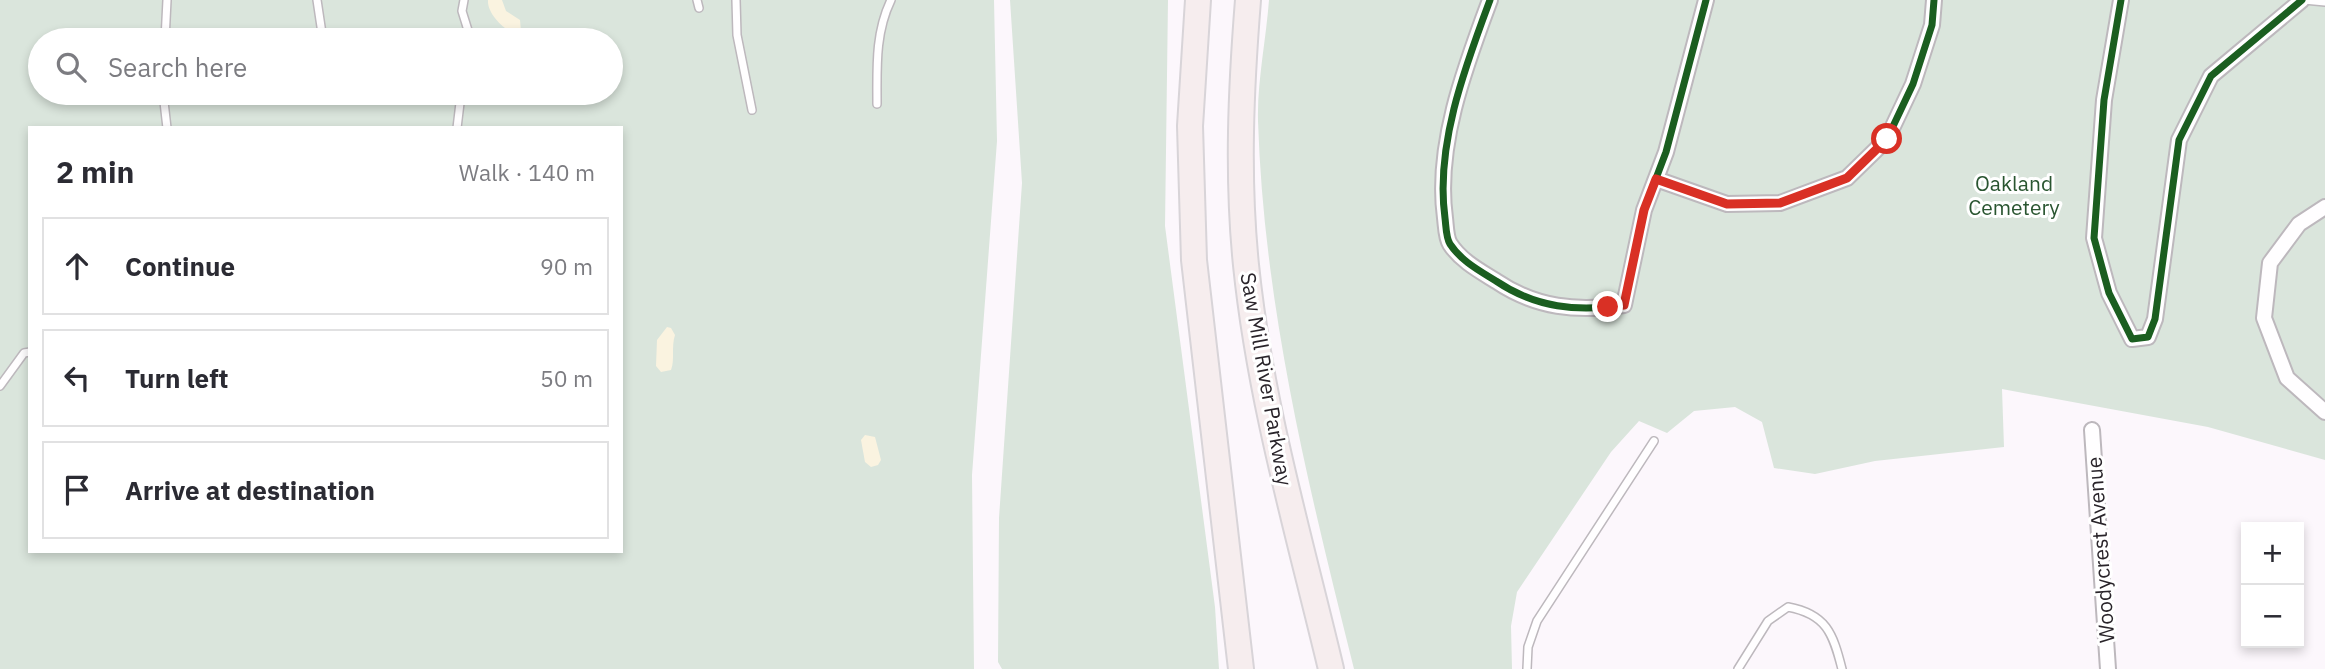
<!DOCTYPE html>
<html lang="en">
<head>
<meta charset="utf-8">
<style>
	:root { --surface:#fff; --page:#f2f2f3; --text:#2b2b33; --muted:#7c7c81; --line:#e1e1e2 }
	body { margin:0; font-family:"IBM Plex Sans",sans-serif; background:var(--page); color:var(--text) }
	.controls { position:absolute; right:21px; bottom:21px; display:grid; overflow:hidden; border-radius:0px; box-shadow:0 4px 10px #0003 }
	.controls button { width:63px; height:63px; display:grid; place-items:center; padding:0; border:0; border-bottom:2px solid var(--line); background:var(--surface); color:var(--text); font:35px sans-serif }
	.stop { position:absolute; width:21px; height:21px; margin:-16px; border:5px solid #d93025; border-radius:50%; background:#fff }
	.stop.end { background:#d93025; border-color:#fff; box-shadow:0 2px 7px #0008 }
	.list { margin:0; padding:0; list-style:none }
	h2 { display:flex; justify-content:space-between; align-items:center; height:91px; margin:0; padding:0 28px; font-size:30px }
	h2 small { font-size:23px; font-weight:400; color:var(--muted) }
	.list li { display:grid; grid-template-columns:46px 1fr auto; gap:21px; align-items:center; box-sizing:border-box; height:98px; margin:0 14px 14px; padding:0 14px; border:2px solid var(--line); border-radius:0px }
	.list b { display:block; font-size:26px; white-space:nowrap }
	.list em { font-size:23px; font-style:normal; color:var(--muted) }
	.icon { flex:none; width:38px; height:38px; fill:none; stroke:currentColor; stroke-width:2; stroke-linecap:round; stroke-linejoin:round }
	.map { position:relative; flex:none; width:2325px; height:669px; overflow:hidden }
	.search { position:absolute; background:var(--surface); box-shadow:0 4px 10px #0003; left:28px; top:28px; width:595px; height:77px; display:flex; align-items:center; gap:18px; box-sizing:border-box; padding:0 24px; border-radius:38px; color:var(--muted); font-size:26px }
	.panel { position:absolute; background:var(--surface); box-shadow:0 4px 10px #0003; left:28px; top:126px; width:595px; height:427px; border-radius:0px }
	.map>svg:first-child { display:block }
	.green { fill:#dae5dc; fill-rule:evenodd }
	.sand { fill:#faf3e0 }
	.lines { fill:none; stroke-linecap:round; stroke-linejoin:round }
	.service-casing { stroke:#bdb8bd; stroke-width:10 }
	.minor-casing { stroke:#bdb8bd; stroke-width:18 }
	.trunk-casing { stroke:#d8d4d8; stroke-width:28 }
	.service { stroke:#fffeff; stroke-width:7 }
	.minor { stroke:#fffeff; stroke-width:14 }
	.trunk { stroke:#f6edee; stroke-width:24 }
	.cycleway-casing { stroke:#fff; stroke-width:11 }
	.cycleway { stroke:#1b5e20; stroke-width:7 }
	.route { stroke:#d93025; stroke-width:9 }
	.labels { text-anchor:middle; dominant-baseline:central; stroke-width:6; stroke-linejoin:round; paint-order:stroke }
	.park-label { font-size:21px; fill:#295530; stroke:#fff }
	.street-label { font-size:21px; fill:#29242a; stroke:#fff }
</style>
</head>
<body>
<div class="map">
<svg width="2325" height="669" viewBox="0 0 2325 669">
	<rect width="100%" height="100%" fill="#fcf7fc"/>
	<!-- green -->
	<path class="green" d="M0,0H994L997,141L972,475L974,669H0ZM40,40H611V93H40ZM30,128H621V551H30Z
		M1010,0H1168L1165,226L1215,607L1219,669H1002L998,662L999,518L1022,183Z
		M1269,0H2325V460L2208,427L2002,389L2004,447L1875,461L1815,474L1774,468L1762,422L1735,407L1694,411L1667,433L1639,421L1611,452L1517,592L1511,626L1512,669H1354C1309,489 1264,308 1258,121C1257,82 1266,40 1269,0Z"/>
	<!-- sand -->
	<path class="sand" d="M488,0H502L506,11L520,20L521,31L512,33C502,27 487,13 488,0Z
		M667,327L671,328L675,335C671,347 675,360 671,370L661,372L656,366L657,340Z
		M865,435L875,437L881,460L878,465L871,467L865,462L861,440Z"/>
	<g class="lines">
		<defs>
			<path id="service" d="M317,0L323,40
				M464,0L462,11L471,40
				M697,0L699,8
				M736,0L737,35L752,110
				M2304,0L2325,2
				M165,40L167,0
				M163,93L167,128
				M877,104C877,68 875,33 891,0
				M457,128L460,103L467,93
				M0,386L24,353L30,352
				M1527,669L1528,647L1537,621L1654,441
				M1738,669L1768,621L1788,607C1826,614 1833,633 1842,669"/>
			<path id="minor" d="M1490,0C1465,67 1435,146 1445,218C1446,226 1446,238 1450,244C1461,261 1480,271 1496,281C1536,308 1577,312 1624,305L1644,210L1666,152L1706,0
				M2121,0L2104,100L2094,238L2109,293L2132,339L2148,337L2155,319L2179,140L2211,76L2302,0
				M1656,179L1727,204L1780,203L1847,178L1887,139L1913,84L1932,25L1934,0
				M2325,207L2299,224L2270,263L2264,318L2287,378L2325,412
				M2092,430L2108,669"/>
			<path id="trunk" d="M1198,0L1190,126L1194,260L1241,669
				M1248,0C1241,88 1237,176 1246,265C1260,402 1299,535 1331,669"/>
		</defs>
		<!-- service casing -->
		<use href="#service" class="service-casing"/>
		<!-- minor casing -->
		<use href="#minor" class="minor-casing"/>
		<!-- trunk casing -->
		<use href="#trunk" class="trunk-casing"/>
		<!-- service -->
		<use href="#service" class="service"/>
		<!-- minor -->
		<use href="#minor" class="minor"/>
		<!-- trunk -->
		<use href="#trunk" class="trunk"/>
		<defs>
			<path id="cycleway" d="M1490,0C1465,67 1435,146 1445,218C1446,226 1446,238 1450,244C1461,261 1480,271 1496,281C1536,308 1577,312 1624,305L1644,210L1666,152L1706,0
				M2121,0L2104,100L2094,238L2109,293L2132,339L2148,337L2155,319L2179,140L2211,76L2302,0
				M1656,179L1727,204L1780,203L1847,178L1887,139L1913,84L1932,25L1934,0"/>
		</defs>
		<!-- cycleway casing -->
		<use href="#cycleway" class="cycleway-casing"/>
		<!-- cycleway -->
		<use href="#cycleway" class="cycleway"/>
	</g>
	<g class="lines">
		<!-- route -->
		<path class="route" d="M1608,307L1624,305L1644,210L1656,179L1727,204L1780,203L1847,178L1887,139"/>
	</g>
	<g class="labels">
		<!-- park labels -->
		<g class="park-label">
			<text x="2014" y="183">Oakland<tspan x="2014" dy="24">Cemetery</tspan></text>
		</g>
		<!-- street labels -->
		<g class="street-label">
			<text transform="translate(1267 379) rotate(80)">Saw Mill River Parkway</text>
			<text transform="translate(2100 550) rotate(-94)">Woodycrest Avenue</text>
		</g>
	</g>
</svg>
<div class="controls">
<button>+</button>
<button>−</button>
</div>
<div class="stop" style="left:1887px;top:139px"></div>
<div class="stop end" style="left:1608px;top:307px"></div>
<div class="search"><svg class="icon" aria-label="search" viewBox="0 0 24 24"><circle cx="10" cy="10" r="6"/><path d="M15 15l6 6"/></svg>Search here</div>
<section class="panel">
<h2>2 min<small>Walk · 140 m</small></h2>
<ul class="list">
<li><svg class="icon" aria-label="ahead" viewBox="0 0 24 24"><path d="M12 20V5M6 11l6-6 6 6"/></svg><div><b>Continue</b></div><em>90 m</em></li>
<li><svg class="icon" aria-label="left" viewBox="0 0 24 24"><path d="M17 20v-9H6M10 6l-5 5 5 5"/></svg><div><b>Turn left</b></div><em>50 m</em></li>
<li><svg class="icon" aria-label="arrive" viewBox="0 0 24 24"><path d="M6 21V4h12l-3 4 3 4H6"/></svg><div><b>Arrive at destination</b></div></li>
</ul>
</section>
</div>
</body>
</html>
